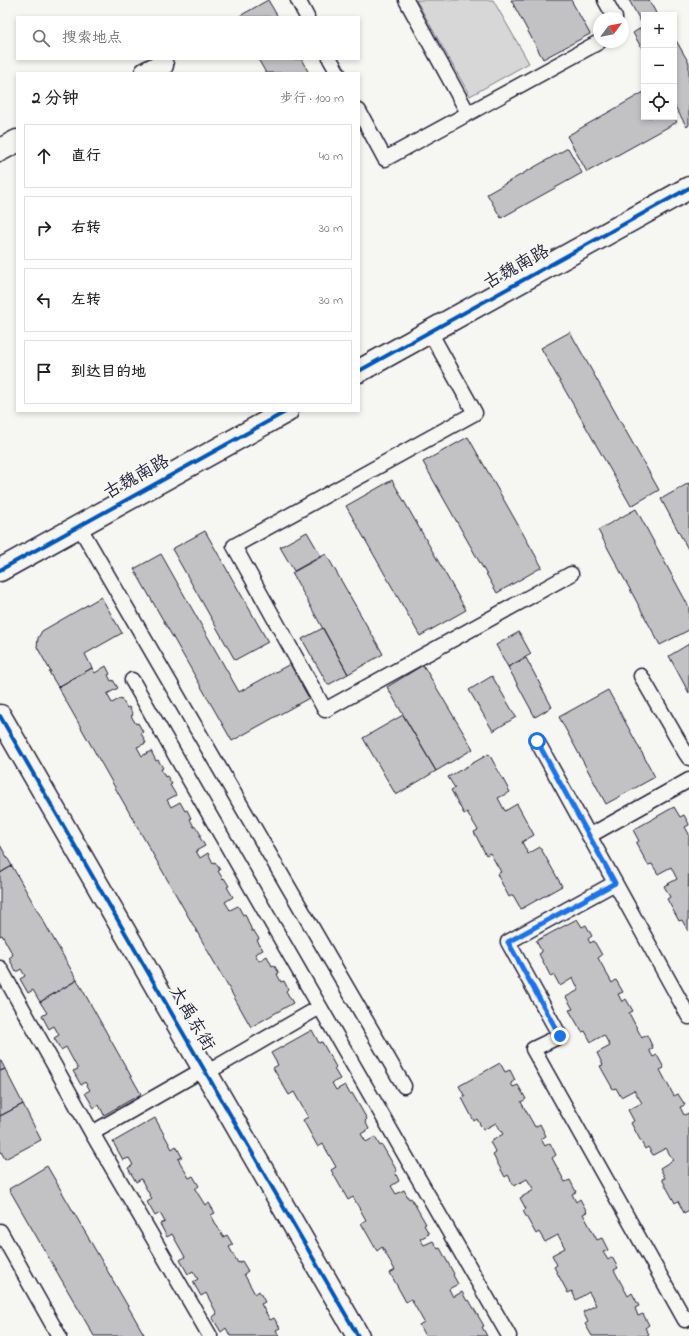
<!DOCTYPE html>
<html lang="zh">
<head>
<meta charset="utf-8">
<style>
	:root { --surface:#fff; --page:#f6f6f6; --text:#222; --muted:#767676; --line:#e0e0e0 }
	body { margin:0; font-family:"Indie Flower","LXGW WenKai TC",sans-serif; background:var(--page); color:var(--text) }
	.controls { position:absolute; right:12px; top:12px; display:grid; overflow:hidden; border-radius:0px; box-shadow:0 2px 6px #0003 }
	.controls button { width:36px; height:36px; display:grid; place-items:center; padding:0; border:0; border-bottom:1px solid var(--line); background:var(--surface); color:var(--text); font:20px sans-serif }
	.compass { position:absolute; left:593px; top:12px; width:36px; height:36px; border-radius:50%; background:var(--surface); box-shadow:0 2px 6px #0003; rotate:58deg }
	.stop { position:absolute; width:12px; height:12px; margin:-9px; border:3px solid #1a73e8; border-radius:50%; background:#fff }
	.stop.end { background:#1a73e8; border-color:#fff; box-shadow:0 1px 4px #0008 }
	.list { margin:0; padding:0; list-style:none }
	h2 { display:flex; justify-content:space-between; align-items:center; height:52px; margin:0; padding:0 16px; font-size:17px }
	h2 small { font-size:13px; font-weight:400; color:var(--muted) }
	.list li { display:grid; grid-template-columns:26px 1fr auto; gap:12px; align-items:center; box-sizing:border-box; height:64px; margin:0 8px 8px; padding:0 8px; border:1px solid var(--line); border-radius:0px }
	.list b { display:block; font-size:15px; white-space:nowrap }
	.list em { font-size:13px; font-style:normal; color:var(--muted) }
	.icon { flex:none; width:22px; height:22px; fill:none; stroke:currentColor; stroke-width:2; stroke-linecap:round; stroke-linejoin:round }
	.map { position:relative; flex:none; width:689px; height:1336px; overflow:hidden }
	.search { position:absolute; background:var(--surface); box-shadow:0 2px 6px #0003; left:16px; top:16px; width:344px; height:44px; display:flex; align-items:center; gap:10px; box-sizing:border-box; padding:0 14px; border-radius:0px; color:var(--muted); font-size:15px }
	.panel { position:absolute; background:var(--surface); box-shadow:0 2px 6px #0003; left:16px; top:72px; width:344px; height:340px; border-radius:0px }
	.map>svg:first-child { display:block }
	.green { fill:#d7d7d7; stroke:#7c7c89 }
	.building { fill:#c2c2c4; stroke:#22223b }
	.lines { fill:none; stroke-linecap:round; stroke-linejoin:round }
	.service-casing { stroke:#22223b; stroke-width:17 }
	.minor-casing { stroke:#22223b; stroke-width:25 }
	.tertiary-casing { stroke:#22223b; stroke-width:25 }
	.service { stroke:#f6f6f2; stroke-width:14 }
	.minor { stroke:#f6f6f2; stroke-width:22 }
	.tertiary { stroke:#f6f6f2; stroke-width:22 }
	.cycleway-casing { stroke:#f6f6f2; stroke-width:6 }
	.cycleway { stroke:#0057b8; stroke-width:4 }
	.route { stroke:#1a73e8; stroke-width:5 }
	.labels { text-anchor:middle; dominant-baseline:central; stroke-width:4; stroke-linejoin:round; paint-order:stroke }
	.street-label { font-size:18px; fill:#22223b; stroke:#f6f6f2 }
</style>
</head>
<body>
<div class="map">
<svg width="689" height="1336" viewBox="0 0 689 1336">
	<rect width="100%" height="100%" fill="#f6f6f2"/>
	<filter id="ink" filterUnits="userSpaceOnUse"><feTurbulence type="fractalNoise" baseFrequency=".025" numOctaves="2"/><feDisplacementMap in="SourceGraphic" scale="8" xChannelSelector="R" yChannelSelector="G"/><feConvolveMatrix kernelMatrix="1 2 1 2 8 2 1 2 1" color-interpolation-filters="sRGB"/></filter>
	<g filter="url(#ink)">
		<!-- green -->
		<path class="green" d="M416,0H493L529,63L470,96Z"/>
		<!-- building -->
		<path class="building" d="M268,0L278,17H238Z
			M511,0H571L590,34L543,59Z
			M629,0H649L656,13L653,15H644V20L641,22Z
			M644,26V52L633,33Z
			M674,37L689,63V125L687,127L674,105Z
			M258,59H301L309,73H266Z
			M644,92V117H674L677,122L587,172L567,136Z
			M568,148L582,173L501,218L487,194Z
			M570,332L659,490L631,506L541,348Z
			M468,437L542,567L497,593L423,462Z
			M392,480L466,610L420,636L346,506Z
			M689,483V551L661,499Z
			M636,509L689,607V630L660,645L598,530Z
			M205,531L268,642L235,660L172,549Z
			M307,532L321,556L294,571L280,547Z
			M161,554L239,692L290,664L309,698L232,741L134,569Z
			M326,554L383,654L348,674L292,573Z
			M101,597L122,633L85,654L92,668L58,687L49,672H51L37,647L38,638L42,631Z
			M323,628L348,674L328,685L302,639Z
			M519,632L531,654L508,667L496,645Z
			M689,644V693L669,656Z
			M526,658L552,707L535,717L508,667Z
			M423,665L473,749L436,771L387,687Z
			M106,666L110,674L108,675L111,681L113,680L118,688L107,694L112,703L121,698L127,708L129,707L133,715L131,716L136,724L138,723L143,732L141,733L146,743L137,747L142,756L151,751L156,761L158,760L163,768L161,769L165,777L167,776L172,784L170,785L176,795L167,800L171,807L180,802L185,811L187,810L191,818L190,819L194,827H196L201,835L199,836L205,846L196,851L200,858L208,853L213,863L215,862L220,870L218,871L223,879L224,878L229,886L227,887L233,897L225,902L230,910L238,906L243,915L245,914L252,931H254L259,939L257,940L263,950L255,954L259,961L267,956L272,966L274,965L279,973L277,974L281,982L284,981L288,989L286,991L293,1003L251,1027L58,687L92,668L95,673Z
			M492,676L516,717L493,731L469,690Z
			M608,690L655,777L606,804L559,717Z
			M403,715L436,771L396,795L363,738Z
			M489,754L510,792L498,798L505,811L517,804L534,835L522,842L528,854L540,847L562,886L521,909L513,895L509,897L497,874L501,872L490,853L486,855L474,832L478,830L467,812L464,814L451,790L455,788L448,777Z
			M674,807L680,817L684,815L689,824V825L685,827L689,834L688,931L682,920L679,921L667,899L670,897L664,886L677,879L671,867L658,874L652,864L648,865L636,843L639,841L633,830Z
			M0,845L12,866L0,873Z
			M12,866L77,980L40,1002L33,990L28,993L20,979L25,976L21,969L16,972L9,958L13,955L2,935L0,936V873Z
			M577,919L582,927L586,925L592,936L588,939L590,943L594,941L602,955L598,958L612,983L616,980L623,992L618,994L622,1002L626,999L633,1011L629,1013L642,1038L647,1035L653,1048L649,1050L653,1057L657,1055L664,1068L660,1070L674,1096L678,1094L685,1105L680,1107L684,1115L689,1113V1210L684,1213L678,1201L675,1203L662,1179L665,1178L660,1168L673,1160L666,1148L653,1155L648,1147L645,1149L631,1123L634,1121L628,1110L642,1103L634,1090L621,1097L616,1088L613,1089L600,1066L603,1065L597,1053L610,1046L604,1035L591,1042L585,1031L582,1032L569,1010L573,1009L566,997L579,990L573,978L560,986L554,975L551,977L539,954L542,952L536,941Z
			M77,980L141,1094L104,1115L99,1105L94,1108L85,1093L90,1090L85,1082L81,1085L73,1071L78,1069L66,1047L61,1050L54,1038L59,1035L54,1026L49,1029L42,1016L47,1013L40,1002Z
			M312,1030L319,1043L322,1042L336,1067L334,1069L340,1079L332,1083L336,1090L345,1085L350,1094L352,1093L367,1119L365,1121L369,1129L361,1134L366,1142L375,1137L380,1146L382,1145L397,1171L395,1172L399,1181L391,1186L396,1194L404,1190L409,1199L411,1198L426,1224L424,1225L429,1234L420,1239L424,1245L433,1241L438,1249L440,1248L454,1274L453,1275L458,1284L449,1289L453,1297L462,1292L467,1301L469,1300L484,1326L482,1327L487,1336H425L419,1325L424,1322L411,1299L406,1302L390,1273L395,1270L382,1247L377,1251L361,1223L366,1220L353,1197L348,1200L331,1170L336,1167L323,1144L318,1147L303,1120L308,1117L294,1092L289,1095L273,1068L278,1065L271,1053Z
			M0,1059L5,1069L0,1071Z
			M500,1063L505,1072L510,1070L515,1080L511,1083L513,1087L518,1085L526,1099L521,1102L535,1127L540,1124L546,1136L541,1139L545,1146L550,1143L556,1155L552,1158L565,1182L570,1180L576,1192L572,1194L576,1202L580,1199L587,1212L583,1214L597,1240L602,1238L608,1250L603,1252L608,1260L612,1257L618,1268L614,1270L628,1296L632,1293L639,1306L635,1308L638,1316L643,1314L649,1325L645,1328L649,1334L646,1336H592L585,1324L588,1322L583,1312L596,1305L589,1292L576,1300L572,1291L568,1293L554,1267L557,1265L552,1255L565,1248L558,1235L545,1242L539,1232L536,1234L523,1211L526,1209L520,1198L534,1190L527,1179L514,1186L508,1175L505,1177L493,1155L496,1153L490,1142L503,1134L496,1123L483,1130L477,1119L474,1121L462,1098L465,1097L459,1086Z
			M5,1069L23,1104L0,1116V1071Z
			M23,1104L41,1140L5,1159L0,1150V1116Z
			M155,1118L172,1149L176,1146L182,1157L178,1159L189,1178L193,1176L199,1186L195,1189L205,1205L209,1203L215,1213L211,1215L223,1237L227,1235L233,1245L229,1247L238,1263L242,1261L248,1271L244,1274L255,1294L259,1291L265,1302L261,1304L270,1320L274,1318L280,1328L276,1330L279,1336H230L226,1328L221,1332L212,1317L217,1314L206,1293L201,1296L193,1282L198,1279L193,1271L188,1274L180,1260L185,1257L172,1234L167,1237L160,1224L165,1222L160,1213L155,1216L147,1202L152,1199L141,1179L136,1182L128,1168L133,1165L129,1158L123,1160L113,1142Z
			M47,1166L145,1336H94L9,1189Z"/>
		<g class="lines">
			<defs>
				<path id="service" d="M298,0L307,17
					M406,0L468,113
					M605,0L615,18
					M330,59L338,73
					M359,111L385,159L599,42
					M430,332L475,413L234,546L325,710L571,574
					M79,526L404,1086
					M641,676L685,752L689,758
					M132,680L509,1336
					M537,741L689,1017
					M589,836L689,780
					M615,883L508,942L560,1036L533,1049L685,1320L689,1318
					M0,968L92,1133L210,1336
					M206,1073L320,1007
					M92,1133L204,1069
					M0,1231L59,1336"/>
				<path id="minor" d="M146,73L162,65
					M0,150L17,141"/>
				<path id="tertiary" d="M359,371L689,188
					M0,570L287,411
					M0,716L358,1336"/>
			</defs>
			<!-- service casing -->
			<use href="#service" class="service-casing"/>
			<!-- minor casing -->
			<use href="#minor" class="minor-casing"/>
			<!-- tertiary casing -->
			<use href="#tertiary" class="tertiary-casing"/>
			<!-- service -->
			<use href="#service" class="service"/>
			<!-- minor -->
			<use href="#minor" class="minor"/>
			<!-- tertiary -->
			<use href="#tertiary" class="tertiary"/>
			<defs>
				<path id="cycleway" d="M359,371L689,188
					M0,570L287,411
					M0,716L358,1336"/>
			</defs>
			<!-- cycleway casing -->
			<use href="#cycleway" class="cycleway-casing"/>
			<!-- cycleway -->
			<use href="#cycleway" class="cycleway"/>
		</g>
	</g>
	<g class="lines" filter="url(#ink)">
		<!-- route -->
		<path class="route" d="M537,741L615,883L508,942L560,1036"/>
	</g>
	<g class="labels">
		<!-- street labels -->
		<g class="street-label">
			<text transform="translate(517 268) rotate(-29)">古魏南路</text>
			<text transform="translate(137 478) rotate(-29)">古魏南路</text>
			<text transform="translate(191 1019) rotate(60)">大禹东街</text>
		</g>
	</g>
</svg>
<div class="controls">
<button>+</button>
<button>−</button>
<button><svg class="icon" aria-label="locate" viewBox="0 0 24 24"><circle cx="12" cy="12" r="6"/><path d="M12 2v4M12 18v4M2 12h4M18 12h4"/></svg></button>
</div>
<svg class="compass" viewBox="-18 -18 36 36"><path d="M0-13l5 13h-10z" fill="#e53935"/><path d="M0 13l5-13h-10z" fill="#767676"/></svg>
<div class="stop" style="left:537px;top:741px"></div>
<div class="stop end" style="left:560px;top:1036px"></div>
<div class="search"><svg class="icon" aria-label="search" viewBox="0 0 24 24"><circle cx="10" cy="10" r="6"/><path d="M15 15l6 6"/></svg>搜索地点</div>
<section class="panel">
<h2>2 分钟<small>步行 · 100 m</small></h2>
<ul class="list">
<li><svg class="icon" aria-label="ahead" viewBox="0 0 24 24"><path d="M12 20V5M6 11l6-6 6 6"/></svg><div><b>直行</b></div><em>40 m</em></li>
<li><svg class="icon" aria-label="right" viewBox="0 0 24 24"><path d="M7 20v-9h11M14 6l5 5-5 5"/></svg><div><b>右转</b></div><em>30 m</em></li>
<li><svg class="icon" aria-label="left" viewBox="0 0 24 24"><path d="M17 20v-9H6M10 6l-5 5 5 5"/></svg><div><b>左转</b></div><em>30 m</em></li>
<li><svg class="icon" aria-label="arrive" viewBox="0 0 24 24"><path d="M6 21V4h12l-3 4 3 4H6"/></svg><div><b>到达目的地</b></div></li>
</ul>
</section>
</div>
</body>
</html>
